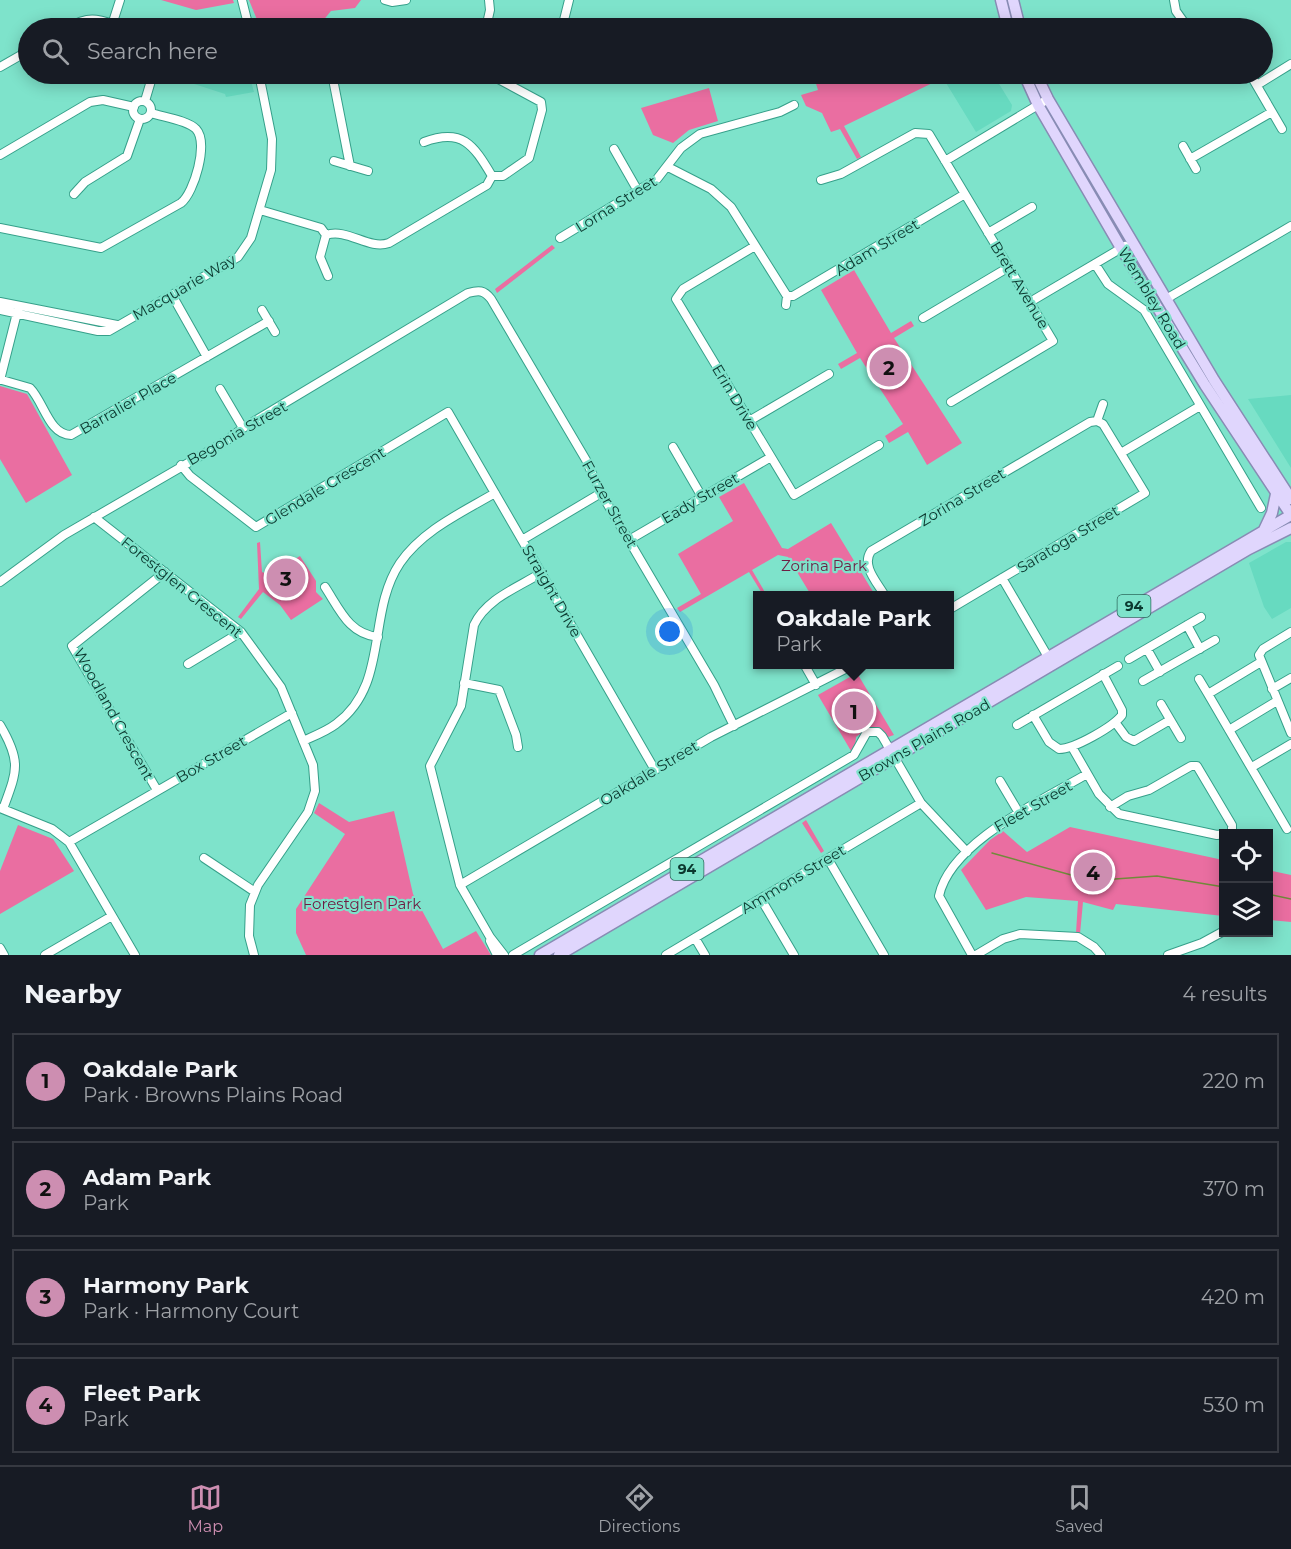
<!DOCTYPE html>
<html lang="en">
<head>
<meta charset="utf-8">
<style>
	:root { --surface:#171b24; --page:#242831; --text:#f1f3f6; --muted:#9ea1a6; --line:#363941; --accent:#cd8eb1 }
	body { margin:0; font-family:Montserrat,sans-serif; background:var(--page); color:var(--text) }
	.controls { position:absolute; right:18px; bottom:18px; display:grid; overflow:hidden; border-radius:0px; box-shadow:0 3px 15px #0003 }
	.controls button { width:54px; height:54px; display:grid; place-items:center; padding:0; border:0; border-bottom:2px solid var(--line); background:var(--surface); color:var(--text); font:30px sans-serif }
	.you { position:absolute; left:670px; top:632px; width:21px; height:21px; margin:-15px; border:4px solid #fff; border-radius:50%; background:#1a73e8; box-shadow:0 0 0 9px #1a73e833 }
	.badge { display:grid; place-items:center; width:39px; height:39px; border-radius:50%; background:var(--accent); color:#111; font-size:20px; font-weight:700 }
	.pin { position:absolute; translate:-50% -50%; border:3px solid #fff; box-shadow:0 2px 6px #0006 }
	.popup { position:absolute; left:753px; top:591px; width:201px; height:78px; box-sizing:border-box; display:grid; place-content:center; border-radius:0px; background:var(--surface); filter:drop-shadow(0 2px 4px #0005); font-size:20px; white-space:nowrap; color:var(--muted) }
	.popup b { font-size:22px; color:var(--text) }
	.popup::after { content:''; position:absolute; left:50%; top:100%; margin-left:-12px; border:12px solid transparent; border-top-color:var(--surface) }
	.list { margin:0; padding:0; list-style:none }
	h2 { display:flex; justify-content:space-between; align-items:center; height:78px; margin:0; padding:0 24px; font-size:26px }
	h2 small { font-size:20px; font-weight:400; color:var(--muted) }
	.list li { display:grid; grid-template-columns:39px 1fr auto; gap:18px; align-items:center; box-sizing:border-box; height:96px; margin:0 12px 12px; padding:0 12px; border:2px solid var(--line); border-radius:0px }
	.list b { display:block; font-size:22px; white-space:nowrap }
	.list p { margin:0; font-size:20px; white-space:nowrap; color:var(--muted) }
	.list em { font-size:20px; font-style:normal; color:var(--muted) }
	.icon { flex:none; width:33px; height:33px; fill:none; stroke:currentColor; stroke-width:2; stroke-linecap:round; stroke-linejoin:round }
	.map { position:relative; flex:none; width:1291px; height:955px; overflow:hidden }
	.search { position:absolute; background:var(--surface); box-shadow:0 3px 15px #0003; left:18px; right:18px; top:18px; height:66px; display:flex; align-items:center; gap:15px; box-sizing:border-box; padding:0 21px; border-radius:33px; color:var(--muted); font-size:22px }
	.sheet { height:510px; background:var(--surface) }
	nav { display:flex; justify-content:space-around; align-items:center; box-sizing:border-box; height:84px; border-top:2px solid var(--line); background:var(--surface); font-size:16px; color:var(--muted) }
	nav a { display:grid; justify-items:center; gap:3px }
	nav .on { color:var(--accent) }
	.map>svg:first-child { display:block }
	.built { fill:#67dac0 }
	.green { fill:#ea6ea1 }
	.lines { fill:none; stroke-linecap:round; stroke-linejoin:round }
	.stream { stroke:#728a3b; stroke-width:1.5 }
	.minor-casing { stroke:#36a08a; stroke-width:10 }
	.major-casing { stroke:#888cb4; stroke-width:13 }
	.minor { stroke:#fff; stroke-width:8 }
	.major { stroke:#e0d6fd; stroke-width:10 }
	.labels { text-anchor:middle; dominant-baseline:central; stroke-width:4.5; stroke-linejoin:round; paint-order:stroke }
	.shield { fill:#7ee3cb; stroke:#2e6b5e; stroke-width:1.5 }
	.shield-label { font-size:14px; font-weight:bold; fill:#0b382f }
	.street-label { font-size:15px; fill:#0b382f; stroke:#7ee3cb }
	.park-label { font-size:15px; fill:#6e1e43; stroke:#7ee3cb }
</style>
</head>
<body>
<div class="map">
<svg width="1291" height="955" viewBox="0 0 1291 955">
	<rect width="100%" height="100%" fill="#7ee3cb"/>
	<!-- built -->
	<path class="built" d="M190,74H249L254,92L226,97L225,94L188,82Z
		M951,74H993L1012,105L1011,111L976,132L943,78Z
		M1291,395V468L1248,399Z
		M1286,542H1291V608L1272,619L1264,607L1249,563Z"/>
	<!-- green -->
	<path class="green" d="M161,0H233L234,3L196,10Z
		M249,0H361L355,8L331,11L317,28L291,22L260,27Z
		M813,74H951L844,126L861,157L857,159L840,129L831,132L822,113L806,106L801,95L818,90Z
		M709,88L718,121L689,130L673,143L653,135L641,108Z
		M552,245L555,248L497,293L495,289Z
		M854,270L891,333L911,321L914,326L894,338L962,443L927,465L908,432L889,443L885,436L903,424L860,358L841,369L838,364L857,353L821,290Z
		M0,386L27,394L72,475L26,503L0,459Z
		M744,483L782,548L788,549L831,523L875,595H811L788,557L778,555L752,570L766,594L763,595L749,572L680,612L677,608L701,594L678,554L733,521L719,497Z
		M260,542L262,572L269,575L300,556L316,581V592L323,599L291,620L280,605L263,592L241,619L238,617L259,589L257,543Z
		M857,673L894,735L888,737L882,730L868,728L856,737L855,748L851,751L818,695Z
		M319,803L349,822L394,811L413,894L443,949L476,931L491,955H306L296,933V909L345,834L314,813Z
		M806,820L824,851L821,853L802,823Z
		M18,825L53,839L74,871L0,914V871Z
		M1070,827L1223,860V916L1116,904L1113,910L1083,902L1080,934L1076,933L1078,901L1026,897L986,910L961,870L990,840L1003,831L1027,852Z
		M1268,870L1291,875V922L1269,920Z"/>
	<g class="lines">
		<!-- stream -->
		<path class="stream" d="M992,853L1082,878L1101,880L1157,876L1224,887
			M1268,894L1291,899"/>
		<defs>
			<path id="minor" d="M242,0L249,28
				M385,0L392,2L406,0
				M1174,0L1176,11L1188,28
				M112,25L120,0
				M67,28C92,14 99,20 125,28
				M486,28L490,10L489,0
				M548,28H550
				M562,28L569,0
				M0,67L28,51
				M332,74L350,166
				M1250,74L1282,129
				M1257,85L1291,64
				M133 110a9 9 0 1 1 18 0a9 9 0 1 1-18 0Z
				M145,101L153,74
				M424,142C462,128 473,144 492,176
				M1183,146L1196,169
				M614,149L638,191
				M0,155L90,102L103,100L134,107
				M1190,159L1272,112
				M334,161L368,171
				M945,161L1048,99
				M668,167L711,189L731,207L787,296H793L965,194
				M821,180L841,174L915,133L929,134L1053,341L951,402
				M74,194L85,182L127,156L140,119
				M260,210L321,228L326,235C348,228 368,250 389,243L487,185L492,176H503L529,158L542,110L541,102L489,74
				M0,228L101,248L181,203C194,193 209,143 196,129C187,120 163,117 151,113
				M988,233L1032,207
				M326,235L320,257L328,276
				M560,238L657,179L681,148L700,134L780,112L794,105
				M755,246L683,289L676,299L794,495L879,445
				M1095,264L1108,284L1144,310L1261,508
				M172,295L207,357
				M1166,299L1291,226
				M0,302L117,325
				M1030,302L1125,246
				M786,305L787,296
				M0,310L98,331H109L238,257L251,238L271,170L272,139L259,74
				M262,310L275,332
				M923,318L1009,267
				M0,380L18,309
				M2,380L30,388C44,402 49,435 71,435L269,321
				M220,389L243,428
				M749,421L829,374
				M1097,421L1103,404
				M673,447L702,497
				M1121,453L1200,406
				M181,465L190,476L256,527L448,412L655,770
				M94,517L241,632L281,687L313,765L315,791L308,812L258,885L250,905L249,936L254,955
				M522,540L601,493
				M629,540L771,457
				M1002,578L1051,662
				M0,582L64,535L226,441L243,428L468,293C479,290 484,290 491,299L586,460L601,493L714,685L734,726
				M325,587C340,610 349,634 378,637
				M885,596C877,582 861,566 871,551L1090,422L1097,421L1103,424L1145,493L950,609
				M1187,625L1200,649
				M1291,632L1263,649L1259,655L1291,733
				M1147,649L1160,672
				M1129,659L1201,617
				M1261,662L1208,694L1287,829
				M188,664L241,632
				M804,664L816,685
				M1199,679L1208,694
				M1143,681L1215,640
				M464,683L499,690L516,735L518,747
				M1272,689L1291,678
				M1161,704L1181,738
				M1033,715L1049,742L1059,749C1074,749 1113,727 1122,715V710L1103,674
				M1115,722L1126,737L1134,741L1170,720
				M0,725C22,762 17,771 3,809
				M1017,725L1118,666
				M1229,730L1277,701
				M303,741C314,736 327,731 336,724C390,684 366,614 400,563C423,530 461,513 495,493
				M1072,747L1099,794L1119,814L1217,835L1224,834
				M1252,767L1291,744
				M1000,781L1019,813
				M157,790L72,646L165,572
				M1110,807L1128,796L1149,790L1191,766H1197L1232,825V833
				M0,808L52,829L69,842L135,955
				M69,842L292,713
				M204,858L255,892
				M828,859L884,955
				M460,885L711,737L855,664
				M761,899L794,955
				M695,938L705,955
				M490,941L497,955
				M0,948L4,955
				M45,955L112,916
				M504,955L490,937L460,885L430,766L461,706L474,625C486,599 517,588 541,573
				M513,955L854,755L867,732H878L882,736L921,803L967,852
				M666,955L921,803
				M972,955L939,896C950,842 1043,800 1087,774
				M976,955L1003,939L1020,934L1078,937L1094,947L1101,955
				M1168,955L1202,943L1224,931"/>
			<path id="major" d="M1001,0L1008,28
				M1013,0L1020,28
				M1024,74L1038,105L1121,248L1205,385L1291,515
				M1036,74L1048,99L1214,380L1291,499
				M1264,530L1272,513L1276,494
				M540,955L1291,515
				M559,955L1249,549L1291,528"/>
		</defs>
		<!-- minor casing -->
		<use href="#minor" class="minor-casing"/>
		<!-- major casing -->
		<use href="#major" class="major-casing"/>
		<!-- minor -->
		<use href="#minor" class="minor"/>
		<!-- major -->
		<use href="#major" class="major"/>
	</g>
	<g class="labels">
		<!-- shield labels -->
		<g class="shield">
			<rect x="1117.5" y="595" width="33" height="22" rx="4.5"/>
			<rect x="670.5" y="858" width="33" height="22" rx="4.5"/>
		</g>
		<g class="shield-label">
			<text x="1134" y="606">94</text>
			<text x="687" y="869">94</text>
		</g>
		<!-- street labels -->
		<g class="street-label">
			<text transform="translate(616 204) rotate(-32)">Lorna Street</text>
			<text transform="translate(877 247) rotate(-31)">Adam Street</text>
			<text transform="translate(1020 285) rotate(59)">Brett Avenue</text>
			<text transform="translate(184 287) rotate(-30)">Macquarie Way</text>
			<text transform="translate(1152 298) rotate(59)">Wembley Road</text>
			<text transform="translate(735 397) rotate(59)">Erin Drive</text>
			<text transform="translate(128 403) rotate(-30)">Barralier Place</text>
			<text transform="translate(237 433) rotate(-30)">Begonia Street</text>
			<text transform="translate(325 486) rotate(-31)">Glendale Crescent</text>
			<text transform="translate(962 497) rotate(-31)">Zorina Street</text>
			<text transform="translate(700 498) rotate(-30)">Eady Street</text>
			<text transform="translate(610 504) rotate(61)">Furzer Street</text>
			<text transform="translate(1068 539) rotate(-31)">Saratoga Street</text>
			<text transform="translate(182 587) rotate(39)">Forestglen Crescent</text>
			<text transform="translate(552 591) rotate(60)">Straight Drive</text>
			<text transform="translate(114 714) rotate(61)">Woodland Crescent</text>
			<text transform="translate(924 740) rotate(-30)">Browns Plains Road</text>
			<text transform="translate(211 759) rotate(-30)">Box Street</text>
			<text transform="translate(649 773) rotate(-31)">Oakdale Street</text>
			<text transform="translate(1033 806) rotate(-30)">Fleet Street</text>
			<text transform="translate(793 879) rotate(-31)">Ammons Street</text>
		</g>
		<!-- park labels -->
		<g class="park-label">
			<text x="824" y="565">Zorina Park</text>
			<text x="362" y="903">Forestglen Park</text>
		</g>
	</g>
</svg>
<div class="controls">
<button><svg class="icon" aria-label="locate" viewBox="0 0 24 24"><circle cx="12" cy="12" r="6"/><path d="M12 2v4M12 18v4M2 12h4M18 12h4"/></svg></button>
<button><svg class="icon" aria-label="layers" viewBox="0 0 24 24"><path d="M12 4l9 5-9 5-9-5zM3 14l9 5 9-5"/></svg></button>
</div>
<div class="you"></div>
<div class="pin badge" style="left:854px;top:711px">1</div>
<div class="popup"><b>Oakdale Park</b>Park</div>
<div class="pin badge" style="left:889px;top:367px">2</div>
<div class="pin badge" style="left:286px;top:578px">3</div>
<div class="pin badge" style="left:1093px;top:872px">4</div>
<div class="search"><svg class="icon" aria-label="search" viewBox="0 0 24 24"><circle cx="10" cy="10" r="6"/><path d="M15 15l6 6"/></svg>Search here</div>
</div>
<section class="sheet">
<h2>Nearby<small>4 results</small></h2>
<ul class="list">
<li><span class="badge">1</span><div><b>Oakdale Park</b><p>Park · Browns Plains Road</p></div><em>220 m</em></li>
<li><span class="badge">2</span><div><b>Adam Park</b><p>Park</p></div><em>370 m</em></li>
<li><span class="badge">3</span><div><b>Harmony Park</b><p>Park · Harmony Court</p></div><em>420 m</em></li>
<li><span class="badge">4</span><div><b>Fleet Park</b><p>Park</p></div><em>530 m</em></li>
</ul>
</section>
<nav>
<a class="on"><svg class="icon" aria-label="map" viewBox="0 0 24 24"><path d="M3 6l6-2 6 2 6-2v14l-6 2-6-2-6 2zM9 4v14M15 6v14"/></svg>Map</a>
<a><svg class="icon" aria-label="directions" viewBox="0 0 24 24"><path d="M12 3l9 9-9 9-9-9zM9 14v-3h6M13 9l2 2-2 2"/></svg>Directions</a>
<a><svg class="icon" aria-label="saved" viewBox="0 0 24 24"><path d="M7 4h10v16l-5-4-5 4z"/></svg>Saved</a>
</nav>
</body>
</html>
